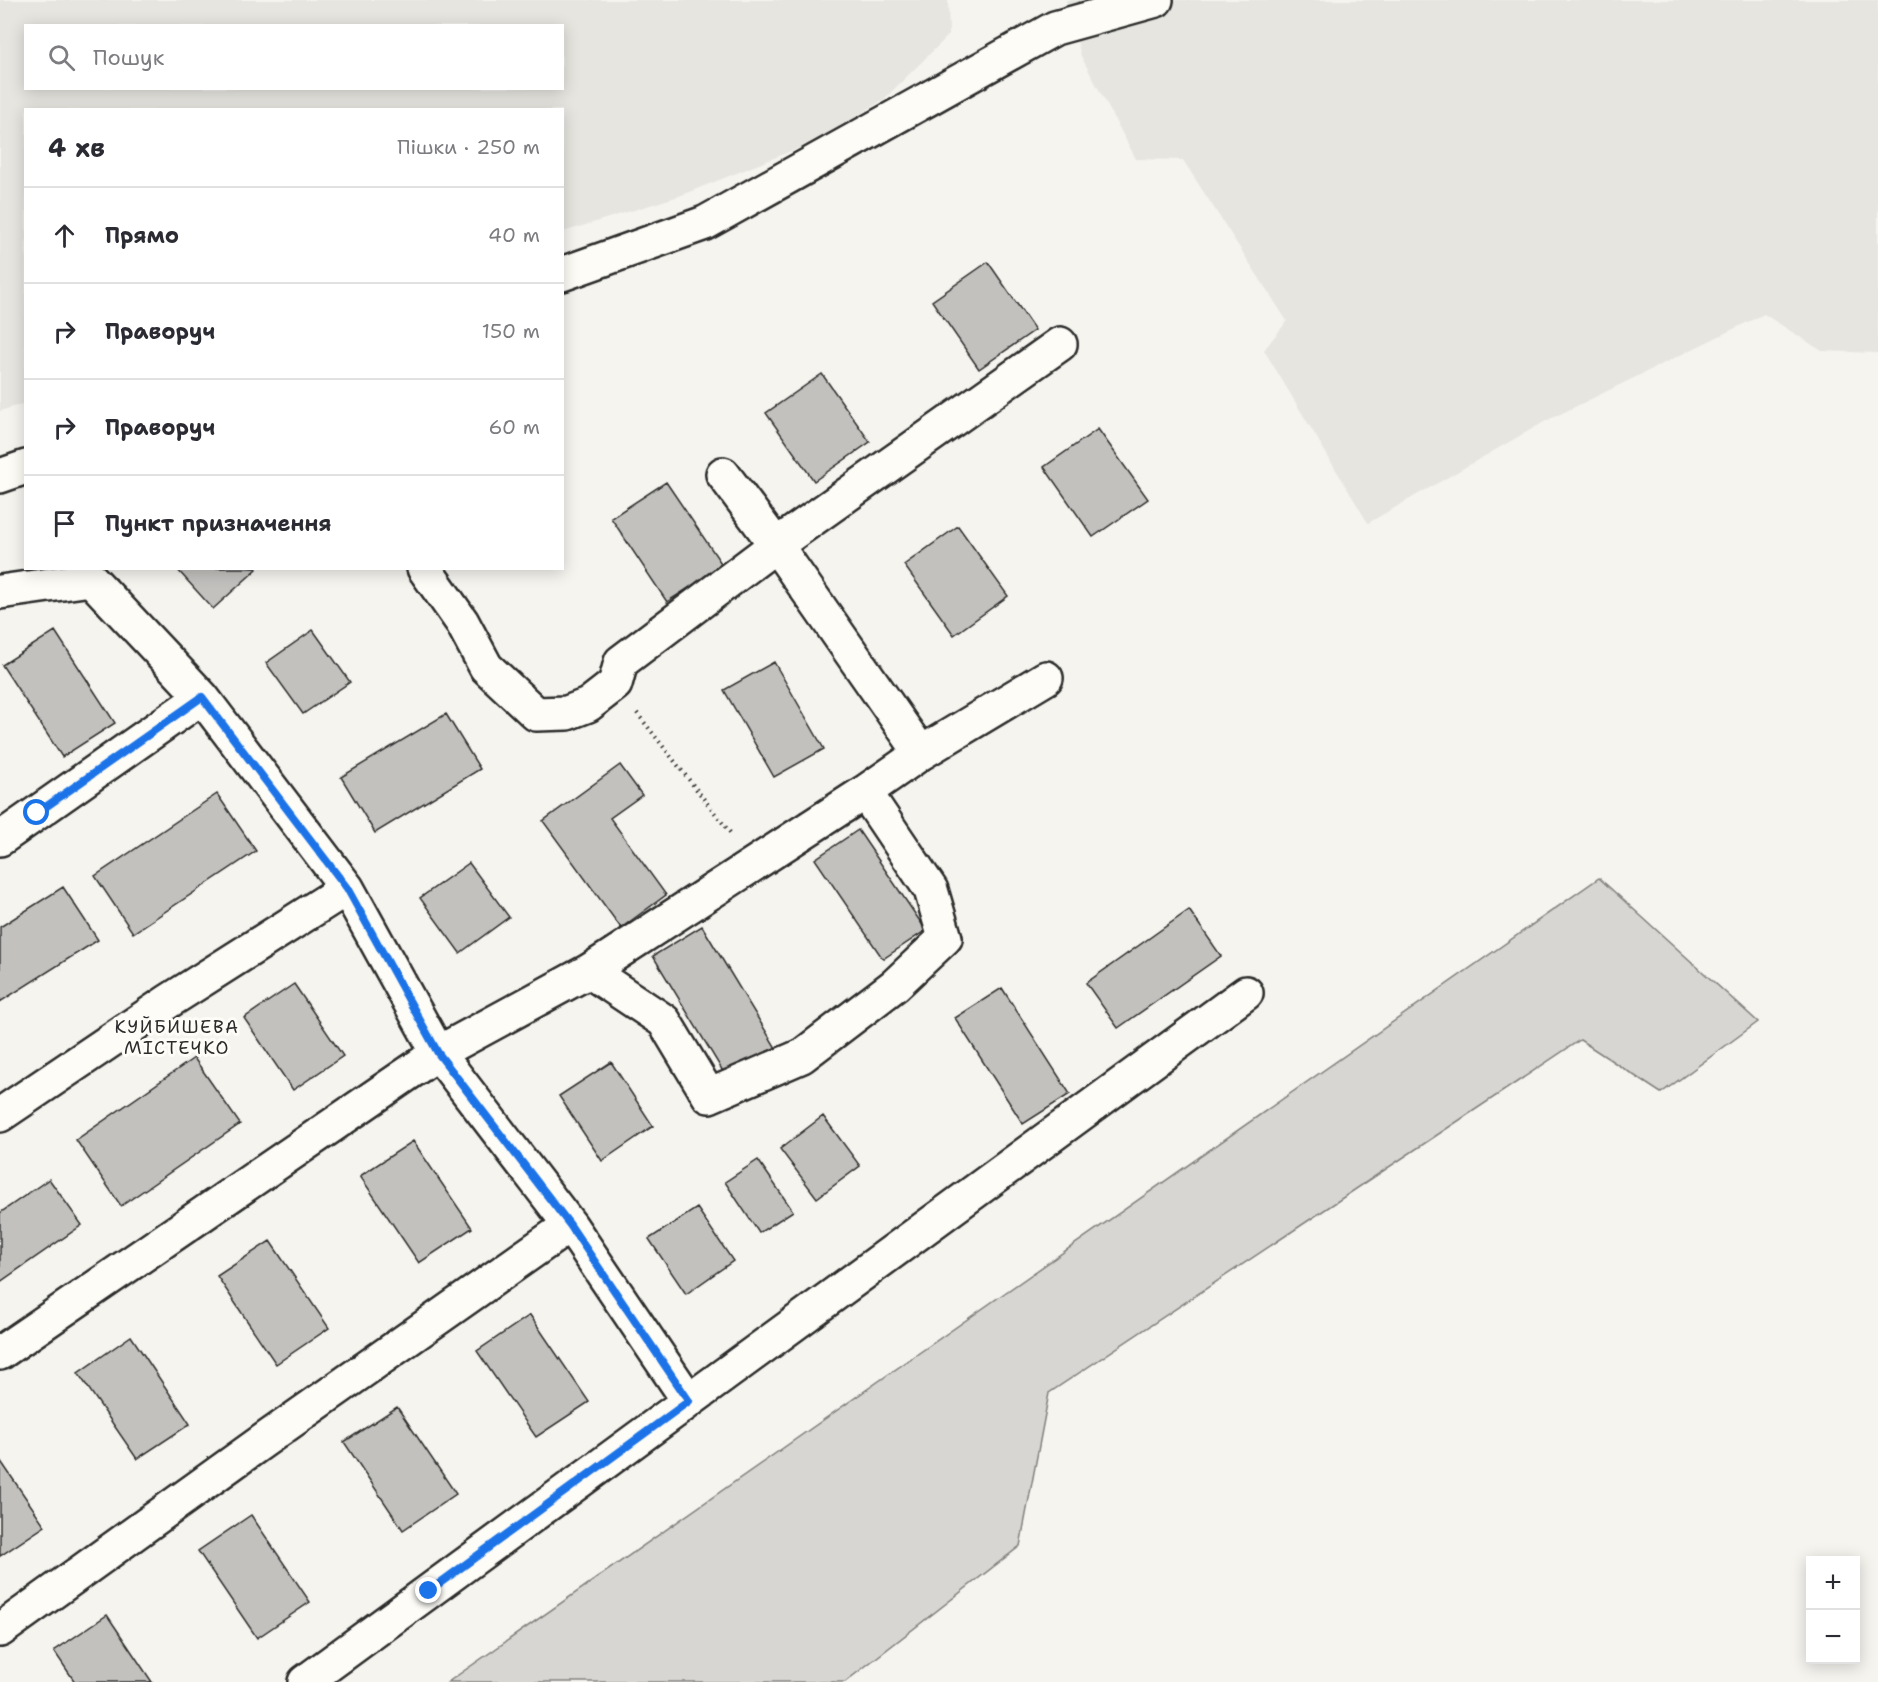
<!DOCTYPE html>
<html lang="uk">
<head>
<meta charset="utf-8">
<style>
	:root { --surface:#fff; --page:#f7f7f7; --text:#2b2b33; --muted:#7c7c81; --line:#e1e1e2 }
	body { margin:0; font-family:"Shantell Sans",sans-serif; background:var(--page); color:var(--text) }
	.controls { position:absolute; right:18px; bottom:18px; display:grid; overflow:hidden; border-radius:0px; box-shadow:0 3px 15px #0003 }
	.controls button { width:54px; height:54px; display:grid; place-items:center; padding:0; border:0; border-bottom:2px solid var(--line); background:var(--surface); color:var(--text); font:30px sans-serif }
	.stop { position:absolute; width:18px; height:18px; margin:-14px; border:4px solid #1a73e8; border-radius:50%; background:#fff }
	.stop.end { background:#1a73e8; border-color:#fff; box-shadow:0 2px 6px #0008 }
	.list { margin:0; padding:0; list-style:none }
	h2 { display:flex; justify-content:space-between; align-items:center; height:78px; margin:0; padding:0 24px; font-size:26px }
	h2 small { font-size:20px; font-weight:400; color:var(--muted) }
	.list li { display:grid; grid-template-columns:39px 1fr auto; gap:18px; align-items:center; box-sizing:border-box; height:96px; padding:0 24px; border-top:2px solid var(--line) }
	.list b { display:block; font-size:22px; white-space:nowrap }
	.list em { font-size:20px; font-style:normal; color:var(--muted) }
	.icon { flex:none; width:33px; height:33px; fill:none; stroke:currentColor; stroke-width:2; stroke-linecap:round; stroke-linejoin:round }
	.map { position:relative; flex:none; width:1878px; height:1682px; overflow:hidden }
	.search { position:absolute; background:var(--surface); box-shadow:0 3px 15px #0003; left:24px; top:24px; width:540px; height:66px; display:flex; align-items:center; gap:15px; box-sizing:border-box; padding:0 21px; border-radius:0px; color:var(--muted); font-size:22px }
	.panel { position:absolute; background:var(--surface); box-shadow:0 3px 15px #0003; left:24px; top:108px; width:540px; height:462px; border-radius:0px }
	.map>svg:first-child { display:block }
	.built { fill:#e6e5e0; fill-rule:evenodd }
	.green { fill:#d7d6d2; stroke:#81807e; stroke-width:1.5 }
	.building { fill:#c2c1be; stroke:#2b2b2b; stroke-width:1.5 }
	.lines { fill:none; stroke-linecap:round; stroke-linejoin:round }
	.minor-casing { stroke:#2b2b2b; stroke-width:38 }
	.path { stroke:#2b2b2b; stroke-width:4; stroke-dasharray:1.5 4.5; stroke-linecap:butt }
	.minor { stroke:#fdfcf7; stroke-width:33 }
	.route { stroke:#1a73e8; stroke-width:8 }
	.labels { text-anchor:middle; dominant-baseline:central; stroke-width:6; stroke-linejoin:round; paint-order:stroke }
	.neighbourhood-label { font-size:18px; letter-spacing:1.5px; fill:#2b2b2b; stroke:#fdfcf7 }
</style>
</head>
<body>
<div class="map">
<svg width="1878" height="1682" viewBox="0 0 1878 1682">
	<rect width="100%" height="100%" fill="#f5f4ef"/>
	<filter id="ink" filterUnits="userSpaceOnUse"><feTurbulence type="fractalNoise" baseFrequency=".0167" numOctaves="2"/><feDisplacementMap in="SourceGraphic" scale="12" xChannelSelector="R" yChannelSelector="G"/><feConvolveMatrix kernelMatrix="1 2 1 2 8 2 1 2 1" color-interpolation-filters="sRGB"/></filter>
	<g filter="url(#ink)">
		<!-- built -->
		<path class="built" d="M0,0H948L949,35L883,100L814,142L679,196L563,232L562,110H26L25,403L0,411ZM26,26H562V88H26Z
			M1066,0H1878V353L1822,351L1764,314L1544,422L1368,523L1264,350L1287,321L1183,160L1136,159L1081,56Z"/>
		<!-- green -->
		<path class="green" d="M1599,878L1758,1022L1661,1093L1580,1040L1049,1393L1020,1546L845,1682H448Z"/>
		<!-- building -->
		<path class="building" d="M988,262L1035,330L979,369L932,301Z
			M822,374L870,442L814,481L766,413Z
			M1098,429L1148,499L1093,537L1044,467Z
			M666,482L723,566L667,602L611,518Z
			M958,526L1008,596L954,635L904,565Z
			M176,568H256L257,569L213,609Z
			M313,630L350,682L303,714L266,663Z
			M55,631L115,723L62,757L2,665Z
			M774,662L824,749L774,777L724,690Z
			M446,714L480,769L375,833L341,777Z
			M620,765L642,795L610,818L666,895L621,928L543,821Z
			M217,794L256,851L133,933L95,876Z
			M858,830L926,930L883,959L815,859Z
			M469,863L509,917L460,953L420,898Z
			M63,887L98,940L0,1002V927Z
			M1189,910L1221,956L1118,1028L1086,983Z
			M702,926L776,1048L727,1078L653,956Z
			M294,984L343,1056L293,1090L244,1018Z
			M1002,988L1070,1094L1023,1124L955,1018Z
			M194,1058L240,1124L121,1206L76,1140Z
			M611,1062L653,1126L602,1161L559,1096Z
			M823,1116L860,1166L817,1198L780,1149Z
			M413,1141L472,1228L419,1263L360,1176Z
			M758,1160L793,1211L759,1233L725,1182Z
			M49,1179L82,1225L0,1282V1213Z
			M697,1208L733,1261L686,1294L649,1239Z
			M270,1241L329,1328L276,1364L217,1276Z
			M530,1315L589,1402L536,1437L477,1351Z
			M131,1336L190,1424L137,1459L78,1373Z
			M397,1407L456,1494L403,1530L344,1442Z
			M0,1460L45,1526L0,1556Z
			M251,1515L310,1602L257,1638L198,1551Z
			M107,1615L152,1682H75L54,1651Z"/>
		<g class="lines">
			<defs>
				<path id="minor" d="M562,274L705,223L1055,28L1156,0
					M723,474L776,545L921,753
					M0,476L26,467
					M424,568L462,622L486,667L536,714L567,713L588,705L615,684L621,662L776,545L1060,344
					M0,592L91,579L202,697L347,888L438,1053L570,1225L689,1401
					M0,839L202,697
					M589,971L664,1021L709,1096L802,1056L895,985L945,938L931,890L865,792
					M0,1115L169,1001L347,888
					M0,1353L438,1053L589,971L865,792L921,753L1046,678
					M0,1630L263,1441L570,1225
					M305,1682L1246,993"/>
			</defs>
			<!-- minor casing -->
			<use href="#minor" class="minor-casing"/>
			<!-- path -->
			<path class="path" d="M637,713L732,835"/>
			<!-- minor -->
			<use href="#minor" class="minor"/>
		</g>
	</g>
	<g class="lines" filter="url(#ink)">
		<!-- route -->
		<path class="route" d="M37,813L202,697L347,888L438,1053L570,1225L689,1401L429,1591"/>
	</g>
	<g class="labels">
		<!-- neighbourhood labels -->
		<g class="neighbourhood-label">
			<text x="177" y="1027">КУЙБИШЕВА<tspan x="177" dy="21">МІСТЕЧКО</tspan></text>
		</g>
	</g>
</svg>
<div class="controls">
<button>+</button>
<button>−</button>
</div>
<div class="stop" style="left:37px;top:813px"></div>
<div class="stop end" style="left:429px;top:1591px"></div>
<div class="search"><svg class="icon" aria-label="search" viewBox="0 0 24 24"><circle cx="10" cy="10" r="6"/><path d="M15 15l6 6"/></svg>Пошук</div>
<section class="panel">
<h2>4 хв<small>Пішки · 250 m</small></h2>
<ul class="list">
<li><svg class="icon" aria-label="ahead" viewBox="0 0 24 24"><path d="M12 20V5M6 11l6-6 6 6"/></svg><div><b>Прямо</b></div><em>40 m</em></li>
<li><svg class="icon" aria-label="right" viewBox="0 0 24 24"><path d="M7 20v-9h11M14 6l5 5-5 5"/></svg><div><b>Праворуч</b></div><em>150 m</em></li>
<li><svg class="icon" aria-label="right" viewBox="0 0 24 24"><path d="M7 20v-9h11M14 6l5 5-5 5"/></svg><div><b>Праворуч</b></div><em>60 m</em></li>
<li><svg class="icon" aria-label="arrive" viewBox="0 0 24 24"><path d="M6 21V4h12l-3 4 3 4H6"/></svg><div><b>Пункт призначення</b></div></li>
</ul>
</section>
</div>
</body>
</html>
